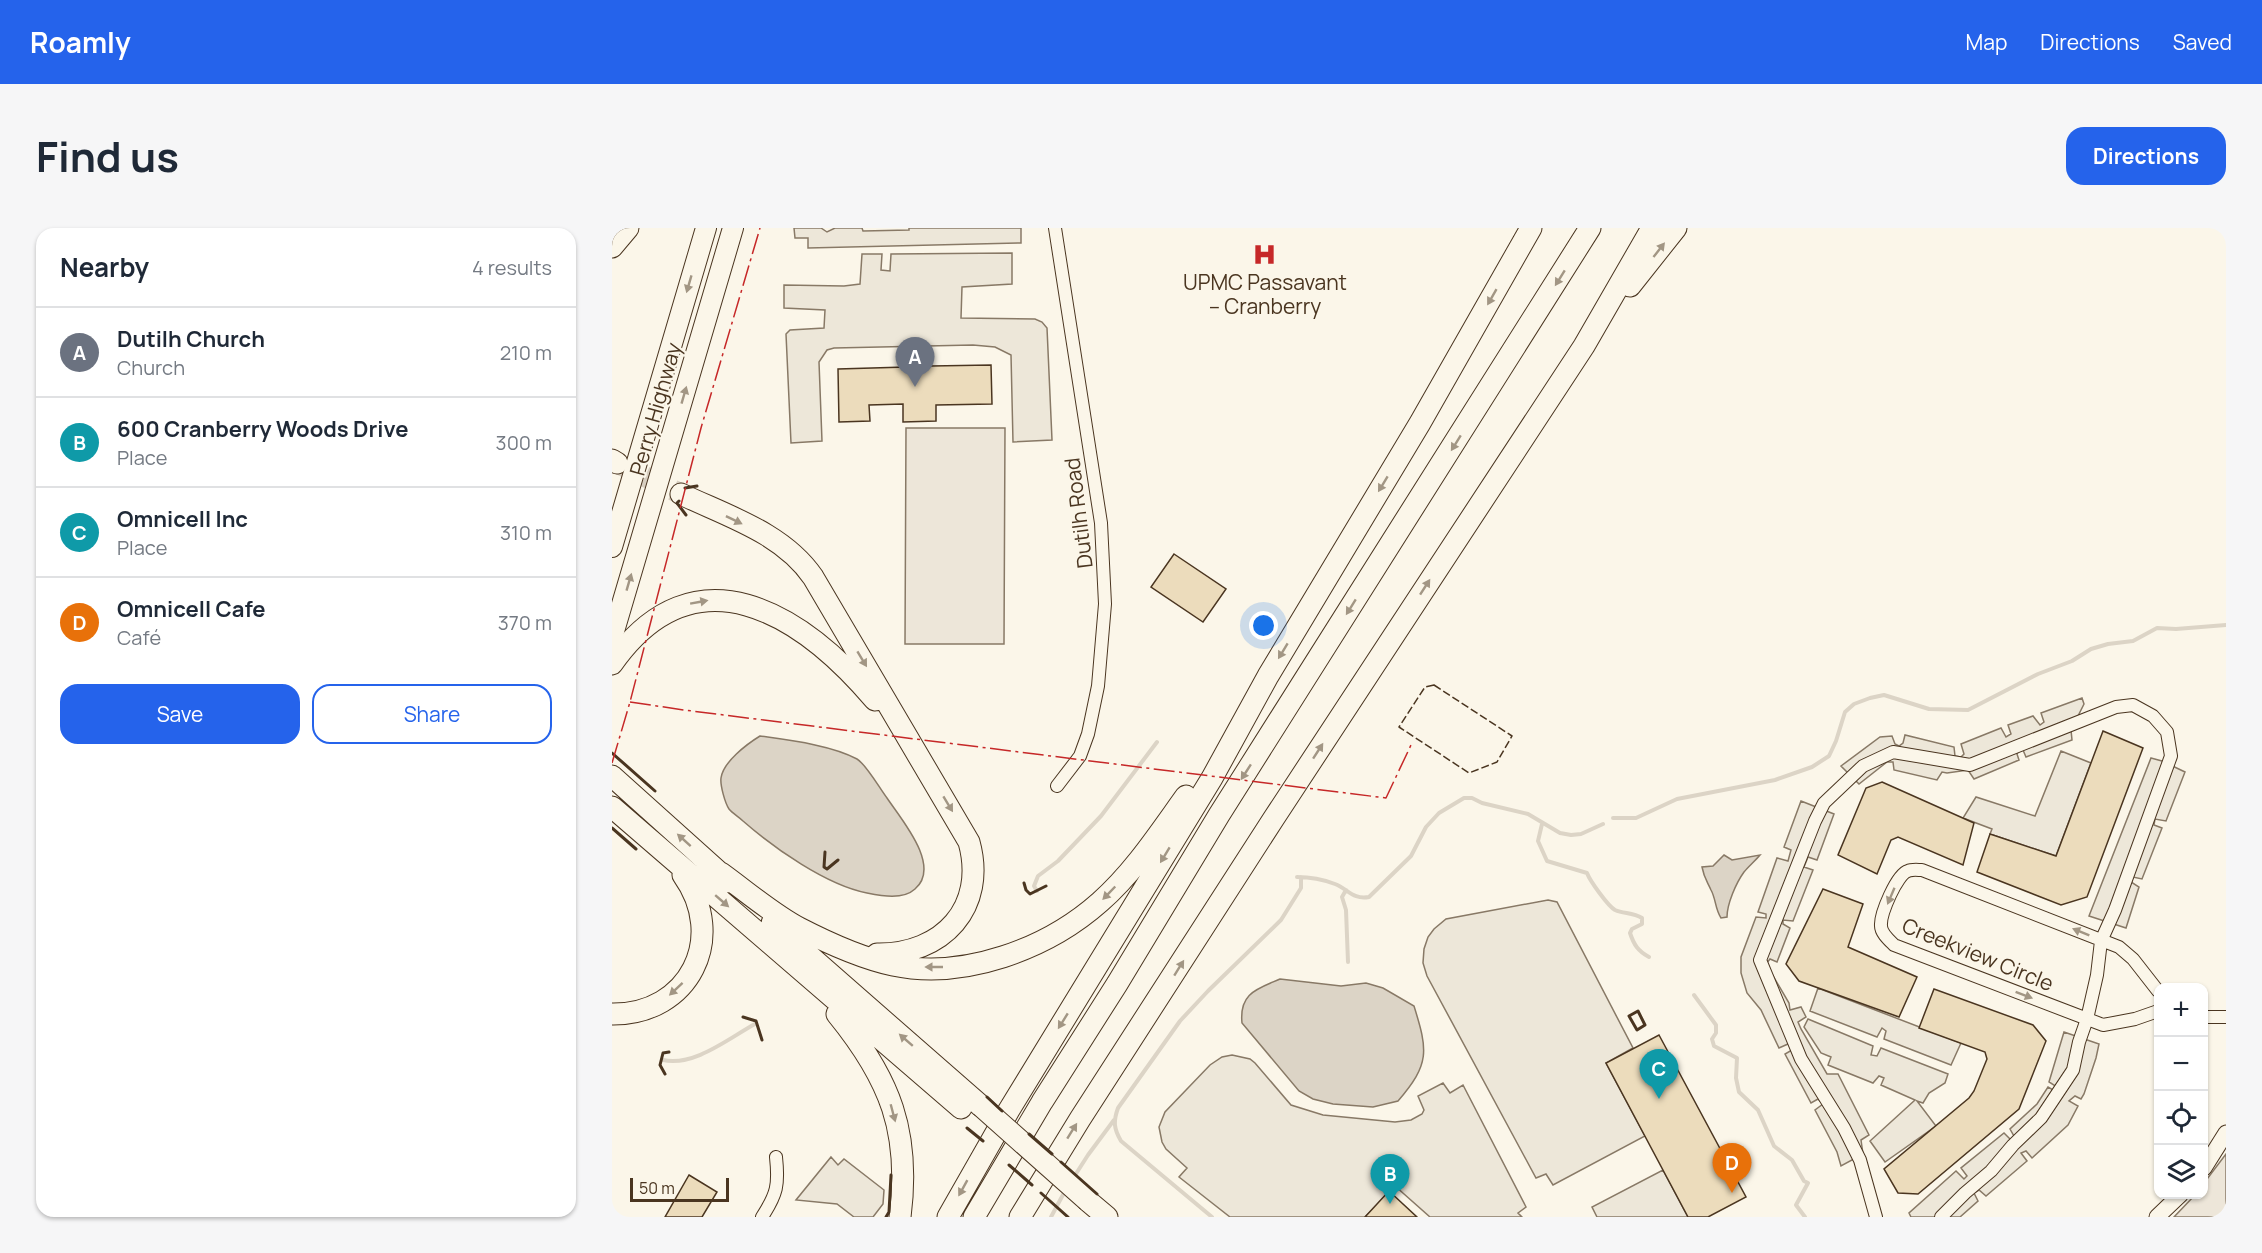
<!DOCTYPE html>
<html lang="en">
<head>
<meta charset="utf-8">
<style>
	:root { --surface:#fff; --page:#f6f6f7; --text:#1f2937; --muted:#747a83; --line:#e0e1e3; --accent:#2563eb }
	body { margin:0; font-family:Manrope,sans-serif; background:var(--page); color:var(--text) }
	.controls { position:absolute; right:18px; bottom:18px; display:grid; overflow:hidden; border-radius:12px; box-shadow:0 2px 4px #0004 }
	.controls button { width:54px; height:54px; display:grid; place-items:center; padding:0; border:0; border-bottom:2px solid var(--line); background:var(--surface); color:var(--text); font:30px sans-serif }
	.scale { position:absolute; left:18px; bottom:15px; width:99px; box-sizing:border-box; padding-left:6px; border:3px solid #4a3520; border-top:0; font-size:16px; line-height:21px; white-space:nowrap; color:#4a3520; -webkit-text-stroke:4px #fbf6e9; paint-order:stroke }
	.you { position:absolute; left:652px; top:398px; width:21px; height:21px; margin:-15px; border:4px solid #fff; border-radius:50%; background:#1a73e8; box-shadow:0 0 0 9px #1a73e833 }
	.badge { display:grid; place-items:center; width:39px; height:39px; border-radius:50%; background:var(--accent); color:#fff; font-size:20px; font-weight:700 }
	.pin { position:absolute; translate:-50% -50px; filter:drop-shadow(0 2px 3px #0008) }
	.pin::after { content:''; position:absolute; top:32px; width:21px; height:18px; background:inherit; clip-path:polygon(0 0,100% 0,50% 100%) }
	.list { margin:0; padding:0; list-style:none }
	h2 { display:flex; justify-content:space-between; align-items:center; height:78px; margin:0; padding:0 24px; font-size:26px }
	h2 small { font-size:20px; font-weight:400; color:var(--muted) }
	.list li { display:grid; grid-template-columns:39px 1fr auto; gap:18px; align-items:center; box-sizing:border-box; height:90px; padding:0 24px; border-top:2px solid var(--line) }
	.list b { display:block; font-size:22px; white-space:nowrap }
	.list p { margin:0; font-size:20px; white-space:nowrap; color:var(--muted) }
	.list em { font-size:20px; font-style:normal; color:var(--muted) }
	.actions { display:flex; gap:12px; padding:18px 24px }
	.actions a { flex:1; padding:14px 0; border:2px solid var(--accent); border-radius:18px; text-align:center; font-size:21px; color:var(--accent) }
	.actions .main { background:var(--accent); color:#fff }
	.icon { flex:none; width:33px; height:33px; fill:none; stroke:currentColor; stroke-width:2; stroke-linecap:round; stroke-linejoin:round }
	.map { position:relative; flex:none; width:1614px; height:989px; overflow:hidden; border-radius:18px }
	header { display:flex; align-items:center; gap:36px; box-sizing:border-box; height:84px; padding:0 30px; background:var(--accent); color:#fff }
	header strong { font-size:28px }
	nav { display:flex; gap:33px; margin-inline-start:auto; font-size:21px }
	.intro { display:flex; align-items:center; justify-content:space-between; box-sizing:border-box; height:144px; padding:0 36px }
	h1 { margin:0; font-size:42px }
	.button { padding:15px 27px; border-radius:18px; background:var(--accent); color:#fff; font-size:21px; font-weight:700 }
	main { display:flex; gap:36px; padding:0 36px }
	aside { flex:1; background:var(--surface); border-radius:18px; box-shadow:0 2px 4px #0004 }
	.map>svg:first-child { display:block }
	.green { fill:#ede6d9; stroke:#887966; stroke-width:1.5 }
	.parking { fill:#ede7d9; stroke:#887966; stroke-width:1.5 }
	.water { fill:#dcd4c6; stroke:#887966; stroke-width:1.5 }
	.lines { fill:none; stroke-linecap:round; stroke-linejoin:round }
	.stream { stroke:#dcd4c6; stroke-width:4 }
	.building { fill:#ecdcbc; stroke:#4a3520; stroke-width:1.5 }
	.motorway-tunnel { stroke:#d8cfc1; stroke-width:21; stroke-dasharray:21 10; stroke-linecap:butt }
	.minor-casing { stroke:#4a3520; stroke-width:14 }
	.tertiary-casing { stroke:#4a3520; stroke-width:17 }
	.trunk-casing { stroke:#4a3520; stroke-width:22 }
	.motorway-casing { stroke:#4a3520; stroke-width:23 }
	.minor { stroke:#fbf6e9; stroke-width:12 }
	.tertiary { stroke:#fbf6e9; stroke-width:15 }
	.trunk { stroke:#fbf6e9; stroke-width:20 }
	.motorway { stroke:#fbf6e9; stroke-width:21 }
	.motorway-bridge-casing { stroke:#4a3520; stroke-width:23; stroke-linecap:butt }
	.motorway-bridge { stroke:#fbf6e9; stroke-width:21 }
	.fence { stroke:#4a3520; stroke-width:1.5; stroke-dasharray:8 3; stroke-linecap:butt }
	.wall { stroke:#4a3520; stroke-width:3 }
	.power { stroke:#c62828; stroke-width:1.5; stroke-dasharray:21 4.5 3 4.5; stroke-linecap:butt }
	.oneway { fill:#a29684 }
	.labels { text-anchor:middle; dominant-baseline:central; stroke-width:4.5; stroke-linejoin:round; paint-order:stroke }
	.poi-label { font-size:21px; fill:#4a3520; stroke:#fbf6e9 }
	.street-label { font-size:21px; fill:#4a3520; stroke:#fbf6e9 }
</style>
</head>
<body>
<header>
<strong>Roamly</strong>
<nav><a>Map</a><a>Directions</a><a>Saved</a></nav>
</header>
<div class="intro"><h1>Find us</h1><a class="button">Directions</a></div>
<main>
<aside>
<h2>Nearby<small>4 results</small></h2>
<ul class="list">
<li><span class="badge" style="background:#6b7280">A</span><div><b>Dutilh Church</b><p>Church</p></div><em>210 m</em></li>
<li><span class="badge" style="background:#0f9aa8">B</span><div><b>600 Cranberry Woods Drive</b><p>Place</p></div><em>300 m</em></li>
<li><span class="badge" style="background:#0f9aa8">C</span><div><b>Omnicell Inc</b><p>Place</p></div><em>310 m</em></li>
<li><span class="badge" style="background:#e8710a">D</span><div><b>Omnicell Cafe</b><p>Café</p></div><em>370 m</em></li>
</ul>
<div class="actions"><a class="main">Save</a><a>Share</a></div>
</aside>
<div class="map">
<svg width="1614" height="989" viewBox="0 0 1614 989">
	<rect width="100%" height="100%" fill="#fbf6e9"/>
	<!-- green -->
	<path class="green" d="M294,200H393L392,416H293Z
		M1614,926V989H1562L1583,967L1592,966V955Z"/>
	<!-- parking -->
	<path class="parking" d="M182,0H209L215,4L223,0H250L251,3L297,2V0H409V15L196,20V10H183Z
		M400,25V56L350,59L349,90L423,91L430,94L435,100L440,212L401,214L399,127L383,119L361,117L222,120L215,122L207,134L210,213L179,215L174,106L178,102L212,100L213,82L172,80V57L232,58L248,56L250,26H270L269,42L278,43L279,26Z
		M1470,470L1472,476L1459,502L1460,512L1414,529L1411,522L1408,521L1405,526L1407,532L1362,551L1356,542L1335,545L1330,544L1325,552L1282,542L1281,534H1275L1247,556L1229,538L1268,509L1280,508L1283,516L1287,518L1291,515L1293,507L1342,519L1343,528L1349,529L1352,526L1349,516L1389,500L1394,509L1399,506L1396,497L1421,488L1428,497L1432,494L1429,485Z
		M1449,523L1479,535L1444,628L1378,606L1380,601L1351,590L1364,569L1423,588Z
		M1539,530L1550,533L1573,544L1554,593L1543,591L1542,597L1550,600L1530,651L1521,649L1519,654L1527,659L1514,700L1477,688Z
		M1189,573L1222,586L1205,632L1196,629L1192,639L1201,642L1181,693L1171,692V696L1178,700L1165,734L1158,731L1154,736L1177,775L1178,782L1189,779L1194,789L1186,794L1189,801L1215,846H1226L1257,907L1249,912L1251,926L1229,938L1225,924L1203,882L1211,876L1206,871L1199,875L1173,826L1180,822V820L1176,816L1167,820L1149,782L1135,765L1129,745V729L1144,689L1154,690V686L1146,684L1165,630L1176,633L1179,622L1172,619Z
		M936,672L945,674L1021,820L994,835L1033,908L941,957L934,946L924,950L815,748L811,735L812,721L816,709L822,701L834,691Z
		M1206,760L1349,815L1339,837L1272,811L1274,803L1270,800L1265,809L1198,783Z
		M1196,791L1261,818L1259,827L1265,828L1269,820L1336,846L1333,855L1317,865L1311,875L1305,873L1324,898L1273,934L1258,913L1303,872L1269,857L1272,850L1267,848L1261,855L1216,837L1219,829L1209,825L1192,799Z
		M1452,804L1487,816L1484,830L1472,866L1469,871L1463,868L1457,873L1466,878L1456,897L1420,930L1414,923L1409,925L1415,933L1374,968L1367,962L1362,965L1366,973L1348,989H1299L1297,985L1344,943L1352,951L1355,948L1349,940L1392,905L1398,911L1403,910L1398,901L1425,876L1436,859L1443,863L1445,859L1437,854Z
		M620,827L638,831L643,835L679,877L711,887L783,894L799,892L810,886L812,882L806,868L831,855L838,865L851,857L914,979L906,985L910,989H818L783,958L753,989H618L567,949L575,940L554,921L550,914L547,899L553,884L598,837L610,829Z
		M219,929L226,937L232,931L272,962L271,976L261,989H242L225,976L184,972Z
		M1051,942L1076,989H985L980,979Z"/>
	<!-- water -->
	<path class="water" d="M148,508C176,512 219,517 245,531C254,536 268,561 275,570C289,591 330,638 303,661C291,672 270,668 255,665C214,657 162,620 131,593C127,589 120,585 117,581C113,575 108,557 109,550C111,534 135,516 148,508Z
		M1112,627L1120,632L1148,627C1143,633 1137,638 1132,644C1124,655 1115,676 1115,689L1109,690C1103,681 1104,671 1099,662C1095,653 1092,650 1090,639L1101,638Z
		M668,751L729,758L754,755L771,760L802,778C816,823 818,836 786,873L761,879L721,876L701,871L687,863L630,795C627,765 645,761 668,751Z"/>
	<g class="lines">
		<!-- stream -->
		<path class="stream" d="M1001,590H1024L1065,571L1163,552L1200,539L1217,528L1224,513L1233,484L1242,476L1258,470L1272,467L1317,481L1356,482L1426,446L1460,433L1479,421L1496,416L1521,413L1545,400L1564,401L1614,397
			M930,596L926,613L935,633L975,645C978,653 996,678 1003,682C1012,686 1021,684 1030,690V696L1020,701L1018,705C1022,717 1026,723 1037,729
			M685,649C699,649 710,651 723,656C736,661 741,672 757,669L799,628L814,599L827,585L852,570H860L870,575L916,586L948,605L959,607L969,606L991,596
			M734,662L730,669L734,682L736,734
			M425,663L422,658L426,648L446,633L489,588L545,514
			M1082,767L1104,797V805L1100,811L1102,818L1125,830L1124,850L1127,864L1146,882L1162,918L1180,932L1192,953L1196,955L1184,977L1193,989
			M51,832C82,839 117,810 143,796
			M460,952L476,927L502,892
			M439,989L453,963
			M600,989L509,913C502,901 501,894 506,880L568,793L596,763L669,692L689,660V649"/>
	</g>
	<!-- building -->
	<path class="building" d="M319,133V138L379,137L380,176L324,177V193L291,194V176L257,177L258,193L227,194L226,141L294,139V134Z
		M562,326L614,361L591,394L539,359Z
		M1491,503L1531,520L1475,669L1449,677L1365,644L1378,606L1444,628Z
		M1270,554L1362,595L1351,637L1286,609L1279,612L1265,646L1226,627L1254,560Z
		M1211,661L1251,676L1236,719L1305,749L1287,789L1187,753L1174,736Z
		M1322,761L1421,797L1434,813L1407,881L1306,966L1286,965L1272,941L1357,870L1362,863L1375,831L1373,824L1307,800Z
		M1047,807L1134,969L1096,989H1076L994,835Z
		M77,947L105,964L90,989H53Z
		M777,963L805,989H753Z"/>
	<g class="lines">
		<!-- motorway-tunnel -->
		<path class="motorway-tunnel" d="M5,235L69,266"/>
		<defs>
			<path id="minor" d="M443,0L489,295L493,376L486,458L476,506L468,528L445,558
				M1546,763L1521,731L1507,719L1310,642C1306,642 1300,641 1296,643C1285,646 1268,686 1269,698C1269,705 1277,712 1282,717L1491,797L1523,791L1546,783
				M1592,789H1614
				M150,989C165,966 167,957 164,929
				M1264,989L1248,932L1232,900L1189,831L1148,732L1203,593L1212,575L1251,538L1281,524L1358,537L1504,479L1521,477L1541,488L1555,504L1559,528L1503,682L1489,713L1485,747L1475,791L1467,814L1461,842L1429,890L1401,917L1379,943L1353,965L1329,989"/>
			<path id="tertiary" d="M1592,940L1614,905
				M1545,989L1569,966"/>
			<path id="trunk" d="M0,319L94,0
				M0,410L121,0"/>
			<path id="motorway" d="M0,19L16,0
				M1018,58L1064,0
				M0,232L5,235
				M69,266C115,288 171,305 201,349L357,614C375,679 331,727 265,726
				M0,436C83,318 189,385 263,472
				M0,548L118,654
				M0,579L349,880
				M109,645C134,663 159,685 187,700C216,715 249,730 281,737C352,752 435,721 488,674C522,644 548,604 574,568
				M160,695L369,878
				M0,786C77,787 116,710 71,647
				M225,786C278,851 299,904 288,989
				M476,973L495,989
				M336,989L397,882L600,550L656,448L808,195L919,0
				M362,989L430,874L505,756L607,587L978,0
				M408,989L468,891L662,590L972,118L1040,0"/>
		</defs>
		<!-- minor casing -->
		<use href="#minor" class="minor-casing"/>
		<!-- tertiary casing -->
		<use href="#tertiary" class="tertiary-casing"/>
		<!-- trunk casing -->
		<use href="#trunk" class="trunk-casing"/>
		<!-- motorway casing -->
		<use href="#motorway" class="motorway-casing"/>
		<!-- minor -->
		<use href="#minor" class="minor"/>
		<!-- tertiary -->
		<use href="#tertiary" class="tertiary"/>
		<!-- trunk -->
		<use href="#trunk" class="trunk"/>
		<!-- motorway -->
		<use href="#motorway" class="motorway"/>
		<defs>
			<path id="motorway-bridge" d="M369,878L476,973"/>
		</defs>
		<!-- motorway-bridge casing -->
		<use href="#motorway-bridge" class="motorway-bridge-casing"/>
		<!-- motorway-bridge -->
		<use href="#motorway-bridge" class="motorway-bridge"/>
		<!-- fence -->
		<path class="fence" d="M822,457L900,508L885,534L857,545L787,499L813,459Z"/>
		<!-- wall -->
		<path class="wall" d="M73,260L85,258
			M67,273L65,275L74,287
			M0,525L43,563
			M0,600L24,621
			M213,624L212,639L215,641L226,632
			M412,655L414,662L418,666L434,658
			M1026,783L1033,797L1025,802L1017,788Z
			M131,789L144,793L150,812
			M53,846L48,837L51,825L57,824
			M375,869L390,883
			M355,900L371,913
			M417,906L440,926
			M449,934L485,966
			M397,937L420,957
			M429,965L456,989
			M274,989L277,984L279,947"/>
		<!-- power -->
		<path class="power" d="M18,474L72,482L774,570L799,517
			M0,535L18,474L89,200L148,0"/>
	</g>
	<!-- one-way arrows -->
	<defs><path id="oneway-solid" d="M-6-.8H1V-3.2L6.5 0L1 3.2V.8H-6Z" transform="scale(1.5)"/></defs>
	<g class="oneway">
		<use href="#oneway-solid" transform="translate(1047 22) rotate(-52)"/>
		<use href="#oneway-solid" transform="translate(948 50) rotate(122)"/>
		<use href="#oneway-solid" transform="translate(77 56) rotate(106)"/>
		<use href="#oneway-solid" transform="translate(880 69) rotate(120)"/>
		<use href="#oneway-solid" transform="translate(72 167) rotate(-74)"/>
		<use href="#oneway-solid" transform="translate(844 215) rotate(122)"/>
		<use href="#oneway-solid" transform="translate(771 256) rotate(121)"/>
		<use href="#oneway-solid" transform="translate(122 292) rotate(26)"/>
		<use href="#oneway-solid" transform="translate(17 354) rotate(-74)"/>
		<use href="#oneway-solid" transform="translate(813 359) rotate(-57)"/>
		<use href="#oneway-solid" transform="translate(87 374) rotate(-10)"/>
		<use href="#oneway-solid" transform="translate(739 379) rotate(122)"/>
		<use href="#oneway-solid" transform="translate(671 423) rotate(121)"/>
		<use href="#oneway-solid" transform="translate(250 431) rotate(59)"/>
		<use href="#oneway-solid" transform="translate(706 523) rotate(-57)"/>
		<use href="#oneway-solid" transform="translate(634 544) rotate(123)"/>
		<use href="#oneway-solid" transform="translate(336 576) rotate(59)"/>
		<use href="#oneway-solid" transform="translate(72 612) rotate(-138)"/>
		<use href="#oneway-solid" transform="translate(553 627) rotate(121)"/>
		<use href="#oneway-solid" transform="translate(497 665) rotate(134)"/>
		<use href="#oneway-solid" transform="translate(1279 668) rotate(113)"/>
		<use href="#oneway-solid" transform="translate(110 673) rotate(41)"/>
		<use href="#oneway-solid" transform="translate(1469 704) rotate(-158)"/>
		<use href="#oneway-solid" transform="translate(322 739) rotate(180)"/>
		<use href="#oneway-solid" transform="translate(567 740) rotate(-58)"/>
		<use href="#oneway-solid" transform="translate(64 761) rotate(137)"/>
		<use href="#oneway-solid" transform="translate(1412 767) rotate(21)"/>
		<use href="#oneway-solid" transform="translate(451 793) rotate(122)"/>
		<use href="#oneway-solid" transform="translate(294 812) rotate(-139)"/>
		<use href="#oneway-solid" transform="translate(281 885) rotate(75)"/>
		<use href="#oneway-solid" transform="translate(460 903) rotate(-58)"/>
		<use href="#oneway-solid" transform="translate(351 960) rotate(119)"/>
	</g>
	<!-- icons -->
	<defs>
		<symbol id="hospital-bare" viewBox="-9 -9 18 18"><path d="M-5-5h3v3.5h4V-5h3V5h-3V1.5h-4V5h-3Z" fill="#c62828" stroke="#fbf6e9" stroke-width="2.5" paint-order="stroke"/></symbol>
	</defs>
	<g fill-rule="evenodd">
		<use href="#hospital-bare" x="636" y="10" width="33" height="33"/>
	</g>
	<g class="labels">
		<!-- poi labels -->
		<g class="poi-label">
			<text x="653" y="54">UPMC Passavant<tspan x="653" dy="24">– Cranberry</tspan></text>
		</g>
		<!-- street labels -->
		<g class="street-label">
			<text transform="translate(43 181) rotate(-74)">Perry Highway</text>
			<text transform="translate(466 285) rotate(-97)">Dutilh Road</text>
			<text transform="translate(1366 726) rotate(22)">Creekview Circle</text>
		</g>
	</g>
</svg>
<div class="controls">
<button>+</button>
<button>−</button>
<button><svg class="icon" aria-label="locate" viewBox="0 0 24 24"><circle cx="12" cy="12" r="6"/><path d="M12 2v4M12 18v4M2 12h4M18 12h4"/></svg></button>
<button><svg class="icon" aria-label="layers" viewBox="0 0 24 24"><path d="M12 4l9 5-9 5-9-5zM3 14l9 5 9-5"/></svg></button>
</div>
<div class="scale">50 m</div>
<div class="you"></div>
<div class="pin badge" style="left:303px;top:159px;background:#6b7280">A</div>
<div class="pin badge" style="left:778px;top:976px;background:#0f9aa8">B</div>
<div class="pin badge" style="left:1047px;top:871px;background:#0f9aa8">C</div>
<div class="pin badge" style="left:1120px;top:965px;background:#e8710a">D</div>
</div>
</main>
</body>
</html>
